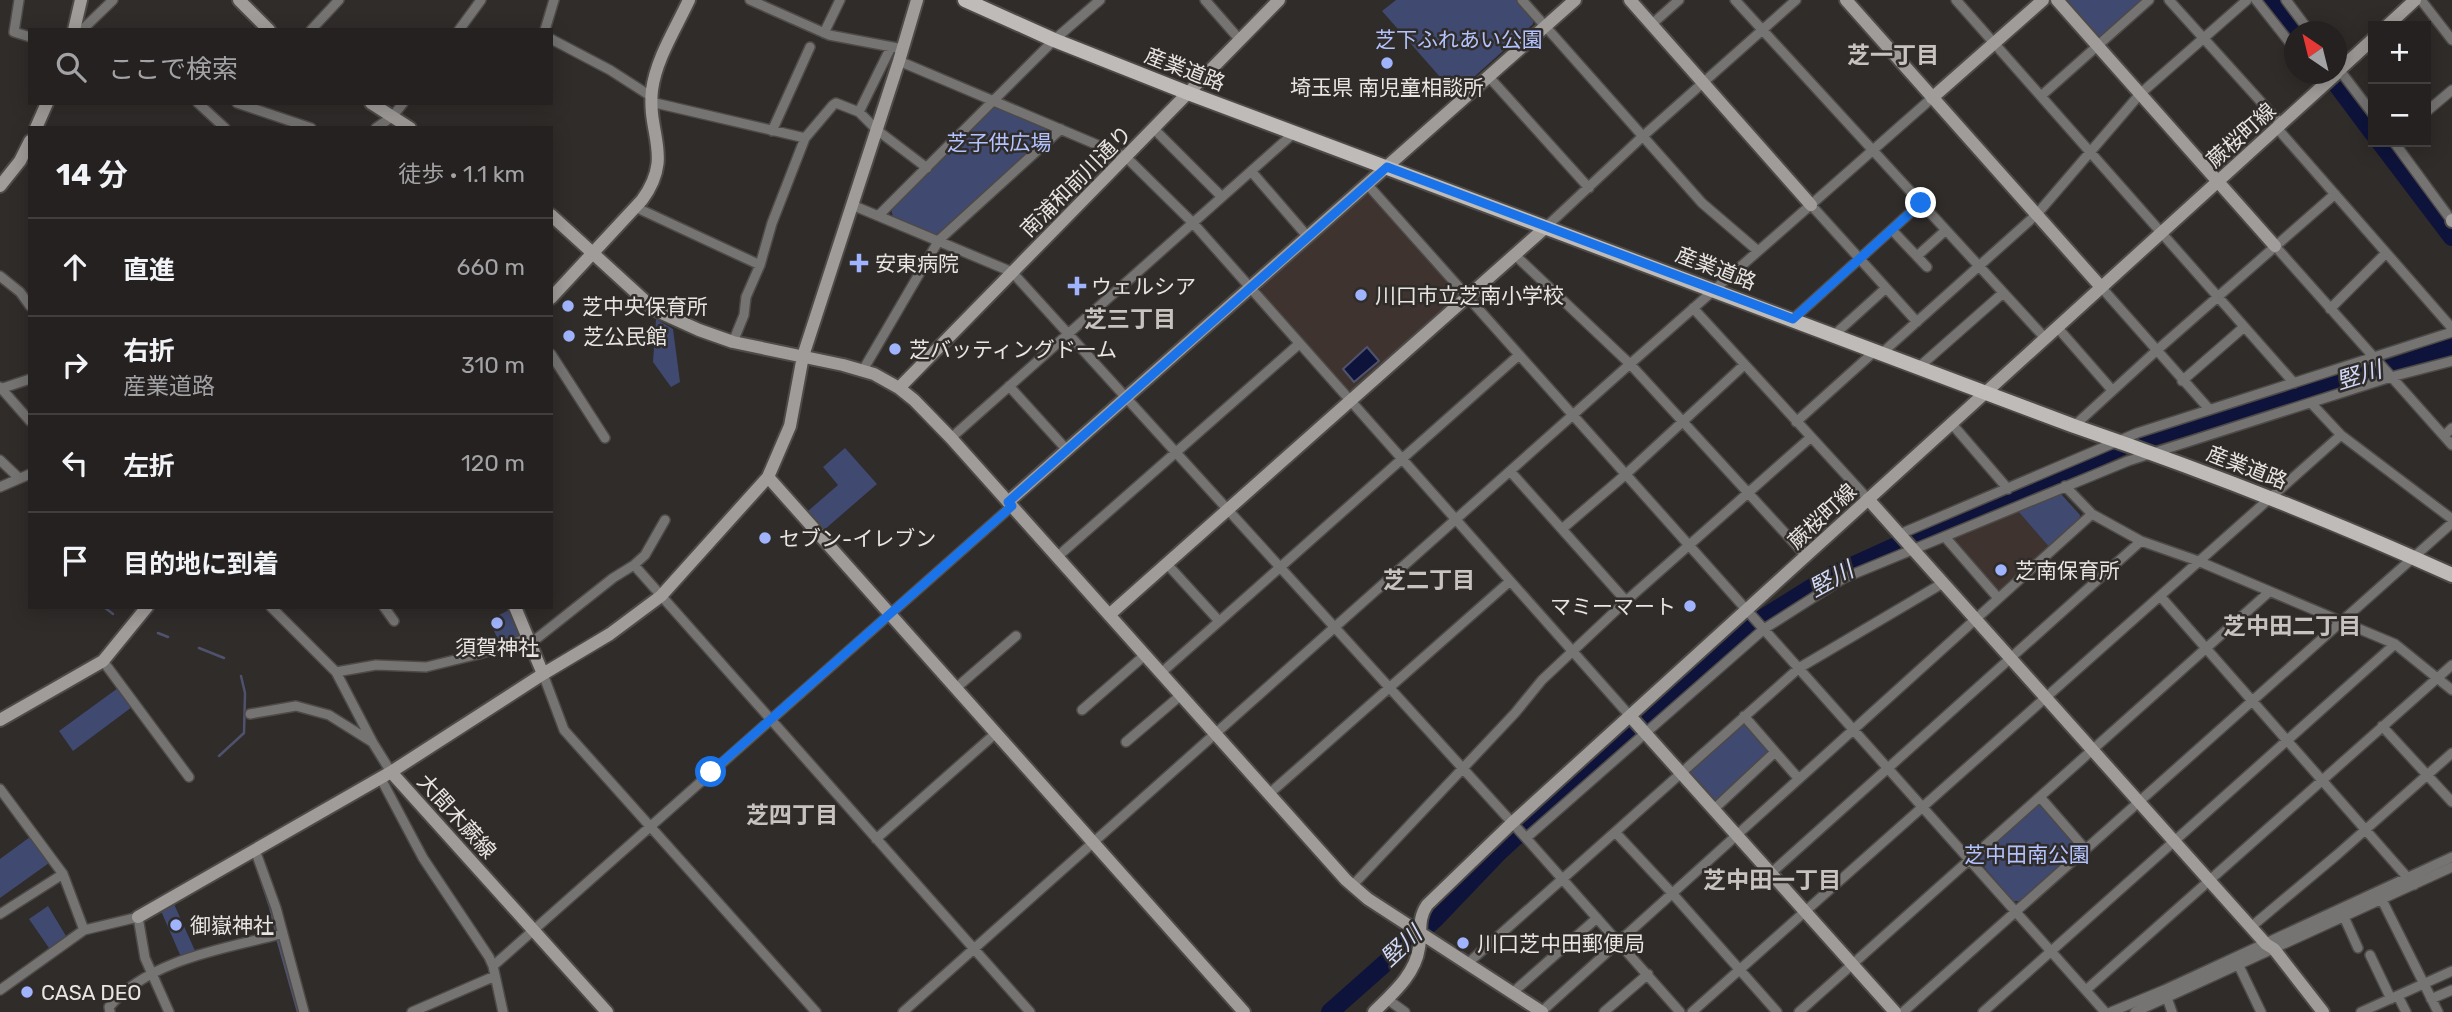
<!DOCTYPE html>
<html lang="ja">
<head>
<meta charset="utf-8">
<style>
	:root { --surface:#242120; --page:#302e2d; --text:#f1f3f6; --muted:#a3a3a5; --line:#413e3e }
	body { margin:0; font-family:Rubik,"Noto Sans JP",sans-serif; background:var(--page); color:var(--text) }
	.controls { position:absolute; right:21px; top:21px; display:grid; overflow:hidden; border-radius:0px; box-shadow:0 4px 18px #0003 }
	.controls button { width:63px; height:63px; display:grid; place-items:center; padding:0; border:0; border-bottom:2px solid var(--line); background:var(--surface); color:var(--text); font:35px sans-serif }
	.compass { position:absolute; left:2284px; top:21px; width:63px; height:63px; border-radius:50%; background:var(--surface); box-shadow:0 4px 18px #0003; rotate:325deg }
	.stop { position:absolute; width:21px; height:21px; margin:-16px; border:5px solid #1a73e8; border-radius:50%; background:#fff }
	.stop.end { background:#1a73e8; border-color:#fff; box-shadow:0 2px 7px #0008 }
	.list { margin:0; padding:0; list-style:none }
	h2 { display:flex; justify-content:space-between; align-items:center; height:91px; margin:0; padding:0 28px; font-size:30px }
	h2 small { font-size:23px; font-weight:400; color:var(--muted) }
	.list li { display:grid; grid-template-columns:46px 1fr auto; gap:21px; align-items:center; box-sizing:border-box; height:98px; padding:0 28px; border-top:2px solid var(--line) }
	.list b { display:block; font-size:26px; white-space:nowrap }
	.list p { margin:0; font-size:23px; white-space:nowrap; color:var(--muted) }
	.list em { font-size:23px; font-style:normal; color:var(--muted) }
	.icon { flex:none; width:38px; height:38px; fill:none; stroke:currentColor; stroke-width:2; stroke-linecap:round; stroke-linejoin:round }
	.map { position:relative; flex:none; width:2452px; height:1012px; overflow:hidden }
	.search { position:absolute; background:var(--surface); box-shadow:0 4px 18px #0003; left:28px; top:28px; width:525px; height:77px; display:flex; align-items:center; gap:18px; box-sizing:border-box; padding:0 24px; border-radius:0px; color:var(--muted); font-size:26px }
	.panel { position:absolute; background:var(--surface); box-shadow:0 4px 18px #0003; left:28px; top:126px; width:525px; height:483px; border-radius:0px }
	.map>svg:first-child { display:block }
	.built { fill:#3e332e }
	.green { fill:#404970 }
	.water { fill:#0e133b; stroke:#4f526d; stroke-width:2 }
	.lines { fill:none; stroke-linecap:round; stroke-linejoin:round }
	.stream { stroke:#4f526d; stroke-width:2.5 }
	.river { stroke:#0e133b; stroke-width:18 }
	.street-casing { stroke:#4d4a48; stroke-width:12 }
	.secondary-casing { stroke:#4d4a48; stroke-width:16 }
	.primary-casing { stroke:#4d4a48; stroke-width:18 }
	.street { stroke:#767473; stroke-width:9 }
	.secondary { stroke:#a09c9a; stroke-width:12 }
	.primary { stroke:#bfbbb8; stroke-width:14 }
	.route { stroke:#1a73e8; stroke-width:9 }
	.poi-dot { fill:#a0b3fd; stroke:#302c2a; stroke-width:2.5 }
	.labels { text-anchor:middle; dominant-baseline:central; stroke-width:5; stroke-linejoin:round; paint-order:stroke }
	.park-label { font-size:21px; fill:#b3c3ff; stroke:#302c2a }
	.street-label { font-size:21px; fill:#e8e5e3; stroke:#302c2a }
	.poi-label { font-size:21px; fill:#e8e5e3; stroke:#302c2a; text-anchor:start }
	.neighbourhood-label { font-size:23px; font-weight:bold; fill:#c8c2c0; stroke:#302c2a }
	.water-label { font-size:23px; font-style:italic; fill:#d1daf9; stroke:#302c2a }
</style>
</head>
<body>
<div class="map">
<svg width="2452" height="1012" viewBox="0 0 2452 1012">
	<rect width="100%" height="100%" fill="#302c2a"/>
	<!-- built -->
	<path class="built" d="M1364,195H1371L1457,292L1458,299L1354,390H1347L1261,291L1263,283Z
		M2017,510L2050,548L2000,593L1996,592L1951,540Z"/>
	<!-- green -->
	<path class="green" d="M1396,0H1516L1533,21V24L1455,94L1382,11Z
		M2063,0H2144L2103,36H2097Z
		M998,107L1046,127L1048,136L941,233L934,235L893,217L891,209L992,108Z
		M656,319L673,329L680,382L671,387L653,362Z
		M845,448L877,484L824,530L808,511L838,485L823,467Z
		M2056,494H2061L2080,515L2079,522L2050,548L2017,510Z
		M509,610L522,637L500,644L489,620Z
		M118,688L132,707L73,751L59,731Z
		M1742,724H1746L1769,751L1768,755L1717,801L1712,800L1691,777V768Z
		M2038,803H2041L2078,845V850L2020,901H2013L1980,862V855Z
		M30,837L49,863L0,898V859Z
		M174,904L196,953L181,957L161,911Z
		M48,906L66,936L49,948L29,919Z"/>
	<!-- water -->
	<path class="water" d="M1367,347L1379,361L1354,382L1343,369Z"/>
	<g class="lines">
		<!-- stream -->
		<path class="stream" d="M104,607L113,614
			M158,633L168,637
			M199,648L224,658
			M219,756L244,733L245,693L241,676
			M256,865L270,907L276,932
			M277,938L298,1012"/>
		<!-- river -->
		<path class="river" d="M2272,0L2297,32
			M2329,74L2373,133
			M2380,142L2452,237
			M1330,1012L1435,919L1499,852L1715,655L1763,618L1832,575L1927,532L1990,507L2122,446L2317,387L2391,368L2452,347"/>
		<defs>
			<path id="street" d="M19,0L14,32L30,37
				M750,0L829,35L903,49
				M1205,0L1240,40
				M1522,0L1702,203L1758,251
				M1735,0L2045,338
				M1956,0L2294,383
				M2169,0L2281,124
				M2256,0L2294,48
				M2286,0L2310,32
				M2421,0L2452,40
				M1651,25L1679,0
				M82,30L113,0
				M311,30L339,0
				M459,30L481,0
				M545,30L554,0
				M824,33L840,0
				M551,39L610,70L652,97
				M899,61L1126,157L1193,223L1630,716
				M2338,68L2373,114
				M2315,74L2324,85
				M1489,77L1589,188
				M2041,96L2149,0
				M651,102L805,138
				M198,103L225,128
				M237,103L311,128
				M859,112L891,47
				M2426,112L2452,90
				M376,128L393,116L403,103
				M2277,128L2452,328
				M1154,129L1222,197
				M772,131L810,47
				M2394,142L2452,221
				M1251,171L1308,237
				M1367,184L2105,1012
				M852,205L1012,272L1526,838L1680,1012
				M1811,205L1917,322
				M635,207L760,265
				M878,216L1054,40L1100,0
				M1546,227L1642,137L1796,0
				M1892,230L1927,267
				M2275,246L2452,445
				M1515,255L1630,364L1806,556
				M1917,256L1946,230
				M0,276L20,292L30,306
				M2101,287L2209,409
				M1693,308L1868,499
				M2330,309L2386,253
				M1793,319L1921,203
				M2057,327L2112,390
				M1834,335L1886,288
				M733,342L744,315L746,297L760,265L772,223L805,138L833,105L836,103L859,112L877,130L927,168
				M1882,353L2037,214L2140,94L2247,0
				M551,354L605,438
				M1919,367L2003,293
				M863,370L939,240L1061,129
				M2182,381L2244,327
				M1009,386L1067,450
				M0,387L30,421
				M0,389L30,379
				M2312,404L2341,435L2452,519
				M1796,422L1875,351
				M1952,424L2008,489
				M2074,426L2156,351L2335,194
				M2444,436L2452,428
				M951,438L1294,133
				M0,460L19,478
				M1510,471L1626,601
				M2065,486L2092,514L2141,541L2198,561L2395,644L2452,690
				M0,487L30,474
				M1562,529L1625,475L1744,365
				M1900,534L2137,433L2452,332
				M1945,537L1998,598
				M1057,557L1299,344
				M1167,564L1219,621
				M634,565L1030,1012
				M2161,597L2414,885
				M271,607L336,672L373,743L391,772
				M384,607L394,621
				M531,643L613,578L634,565L645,555L665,520
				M103,661L189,777
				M336,672L376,665L426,667L479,654L529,638
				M1161,673L1519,355
				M543,674L564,730L816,1012
				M956,688L1016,636
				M1082,710L1145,655
				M250,714L296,706L329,715L372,742
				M1744,716L1798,778
				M2382,726L2452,802
				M1126,742L1181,695
				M380,777L423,858L489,957L493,966L503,1012
				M0,789L63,874L84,930
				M1269,794L1509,582
				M2040,797L2086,850
				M1713,810L1775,752
				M1616,833L1671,892L1777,1012
				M1526,838L1764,629L1844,578L2128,461L2391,377L2452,361
				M876,839L996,733
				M255,850L276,908L304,1012
				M1770,874L2141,541
				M1352,886L1515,713L1542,680L1626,601L1810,438
				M2382,900L2438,1012
				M0,914L63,874
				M2344,917L2358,948
				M2251,927L2338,854L2452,753
				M2370,955L2391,999
				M1467,964L1799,668L1943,583
				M493,966L1012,506
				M2239,966L2261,1012
				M0,990L84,930L138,917L145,958L169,1012
				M2086,990L2452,665
				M1512,993L1597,918
				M2166,995L2172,1012
				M2398,996L2406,1012
				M1387,999L1405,1012
				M2431,999L2452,990
				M110,1012L109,1007C150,959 223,949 281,934
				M412,1012L495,976
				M903,1012L1630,364L1932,98
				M1541,1012L2092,514
				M1604,1012L1648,974
				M1692,1012L2341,435
				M1799,1012L2269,592
				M1903,1012L2452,523
				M1983,1012L2395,644
				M2111,1012L2164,990L2452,857
				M2135,1012L2452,867
				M2361,1012L2452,971"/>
			<path id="secondary" d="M239,0L269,30
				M1630,0L1811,205
				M1846,0L2101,287
				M2057,0L2275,246
				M2387,26L2415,0
				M74,30L81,0
				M2336,73L2373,39
				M1932,98L2043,0
				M371,103L410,128
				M36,128L47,103
				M0,186L20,161L30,141
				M551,215L655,310L699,330L733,342L843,365L874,374L899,388L914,400L951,438L1346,880L1368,899L1542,1012
				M2452,221V220
				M551,298L642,200C674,156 647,135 652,90C656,59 676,28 689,0
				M899,388L1279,0
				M768,477L1244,1012
				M1868,499L2266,944L2274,949L2323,1012
				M1008,502L1575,0
				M1109,615L1546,227
				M543,674L610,634L661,596L768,477L790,426L803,356L899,61L917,0
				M1630,716L1895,1012
				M0,720L103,661L147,607
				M391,772L607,1012
				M138,917L391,772L543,674L515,607
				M1374,1012C1392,994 1415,975 1419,948C1422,932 1417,920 1427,905L1512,823L2336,74"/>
			<path id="primary" d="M965,0L1054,40L1188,93L2074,426C2202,470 2329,519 2452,575"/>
		</defs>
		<!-- street casing -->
		<use href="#street" class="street-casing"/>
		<!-- secondary casing -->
		<use href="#secondary" class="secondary-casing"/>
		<!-- primary casing -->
		<use href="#primary" class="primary-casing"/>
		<!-- street -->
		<use href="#street" class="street"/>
		<!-- secondary -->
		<use href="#secondary" class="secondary"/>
		<!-- primary -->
		<use href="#primary" class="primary"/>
	</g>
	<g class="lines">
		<!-- route -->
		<path class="route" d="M711,772L1012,506L1008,502L1387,167L1793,319L1921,203"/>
	</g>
	<!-- markers -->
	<g class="poi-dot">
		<circle cx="1387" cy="63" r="7"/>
		<path d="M855.5 252.5h7v7h7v7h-7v7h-7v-7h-7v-7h7z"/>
		<path d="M1073.5 275.5h7v7h7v7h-7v7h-7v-7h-7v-7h7z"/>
		<circle cx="1361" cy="295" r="7"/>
		<circle cx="568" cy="306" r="7"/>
		<circle cx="569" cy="336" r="7"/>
		<circle cx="895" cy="349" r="7"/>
		<circle cx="765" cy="538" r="7"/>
		<circle cx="2001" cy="570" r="7"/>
		<circle cx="1690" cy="606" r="7"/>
		<circle cx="497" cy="623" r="7"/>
		<circle cx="176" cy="925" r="7"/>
		<circle cx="1463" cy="943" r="7"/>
		<circle cx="27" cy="992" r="7"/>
	</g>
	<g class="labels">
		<!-- park labels -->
		<g class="park-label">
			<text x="1459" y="39">芝下ふれあい公園</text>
			<text x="999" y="142">芝子供広場</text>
			<text x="2027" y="854">芝中田南公園</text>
		</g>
		<!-- street labels -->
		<g class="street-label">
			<text transform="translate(1185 69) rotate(21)">産業道路</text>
			<text transform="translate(2241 135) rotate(-42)">蕨桜町線</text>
			<text transform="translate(1076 181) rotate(-45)">南浦和前川通り</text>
			<text transform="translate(1716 268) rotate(21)">産業道路</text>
			<text transform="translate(2247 467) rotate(21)">産業道路</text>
			<text transform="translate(1822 516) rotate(-43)">蕨桜町線</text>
			<text transform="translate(457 816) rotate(48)">大間木蕨線</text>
		</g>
		<!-- poi labels -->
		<g class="poi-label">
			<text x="1387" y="87" text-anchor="middle">埼玉県 南児童相談所</text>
			<text x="875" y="263">安東病院</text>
			<text x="1091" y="286">ウェルシア</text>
			<text x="1375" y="295">川口市立芝南小学校</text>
			<text x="582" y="306">芝中央保育所</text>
			<text x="583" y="336">芝公民館</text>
			<text x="909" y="349">芝バッティングドーム</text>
			<text x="779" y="538">セブン-イレブン</text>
			<text x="2015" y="570">芝南保育所</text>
			<text x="1676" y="606" text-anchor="end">マミーマート</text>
			<text x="497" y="647" text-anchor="middle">須賀神社</text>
			<text x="190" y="925">御嶽神社</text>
			<text x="1477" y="943">川口芝中田郵便局</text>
			<text x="41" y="992">CASA DEO</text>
		</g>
		<!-- neighbourhood labels -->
		<g class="neighbourhood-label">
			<text x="1893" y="55">芝一丁目</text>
			<text x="1130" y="319">芝三丁目</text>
			<text x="1429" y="580">芝二丁目</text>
			<text x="2292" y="626">芝中田二丁目</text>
			<text x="792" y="815">芝四丁目</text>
			<text x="1772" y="880">芝中田一丁目</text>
		</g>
		<!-- water labels -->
		<g class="water-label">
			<text transform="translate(2359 375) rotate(-17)">竪川</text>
			<text transform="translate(1831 579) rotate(-29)">竪川</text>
			<text transform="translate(1401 946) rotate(-43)">竪川</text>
		</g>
	</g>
</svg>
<div class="controls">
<button>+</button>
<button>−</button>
</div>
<svg class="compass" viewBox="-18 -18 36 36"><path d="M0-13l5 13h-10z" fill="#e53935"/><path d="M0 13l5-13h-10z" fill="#a3a3a5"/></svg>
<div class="stop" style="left:711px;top:772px"></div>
<div class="stop end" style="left:1921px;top:203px"></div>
<div class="search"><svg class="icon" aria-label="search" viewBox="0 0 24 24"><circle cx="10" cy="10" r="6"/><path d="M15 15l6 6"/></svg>ここで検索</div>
<section class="panel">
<h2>14 分<small>徒歩 · 1.1 km</small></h2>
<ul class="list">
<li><svg class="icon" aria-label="ahead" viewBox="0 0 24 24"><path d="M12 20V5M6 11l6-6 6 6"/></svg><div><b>直進</b></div><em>660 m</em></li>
<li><svg class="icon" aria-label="right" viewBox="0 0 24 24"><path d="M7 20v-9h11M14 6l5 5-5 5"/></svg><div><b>右折</b><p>産業道路</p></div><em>310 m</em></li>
<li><svg class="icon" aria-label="left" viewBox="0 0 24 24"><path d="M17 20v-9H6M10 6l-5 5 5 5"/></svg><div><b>左折</b></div><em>120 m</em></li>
<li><svg class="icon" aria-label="arrive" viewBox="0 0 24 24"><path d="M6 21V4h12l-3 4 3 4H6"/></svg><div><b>目的地に到着</b></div></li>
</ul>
</section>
</div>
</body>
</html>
